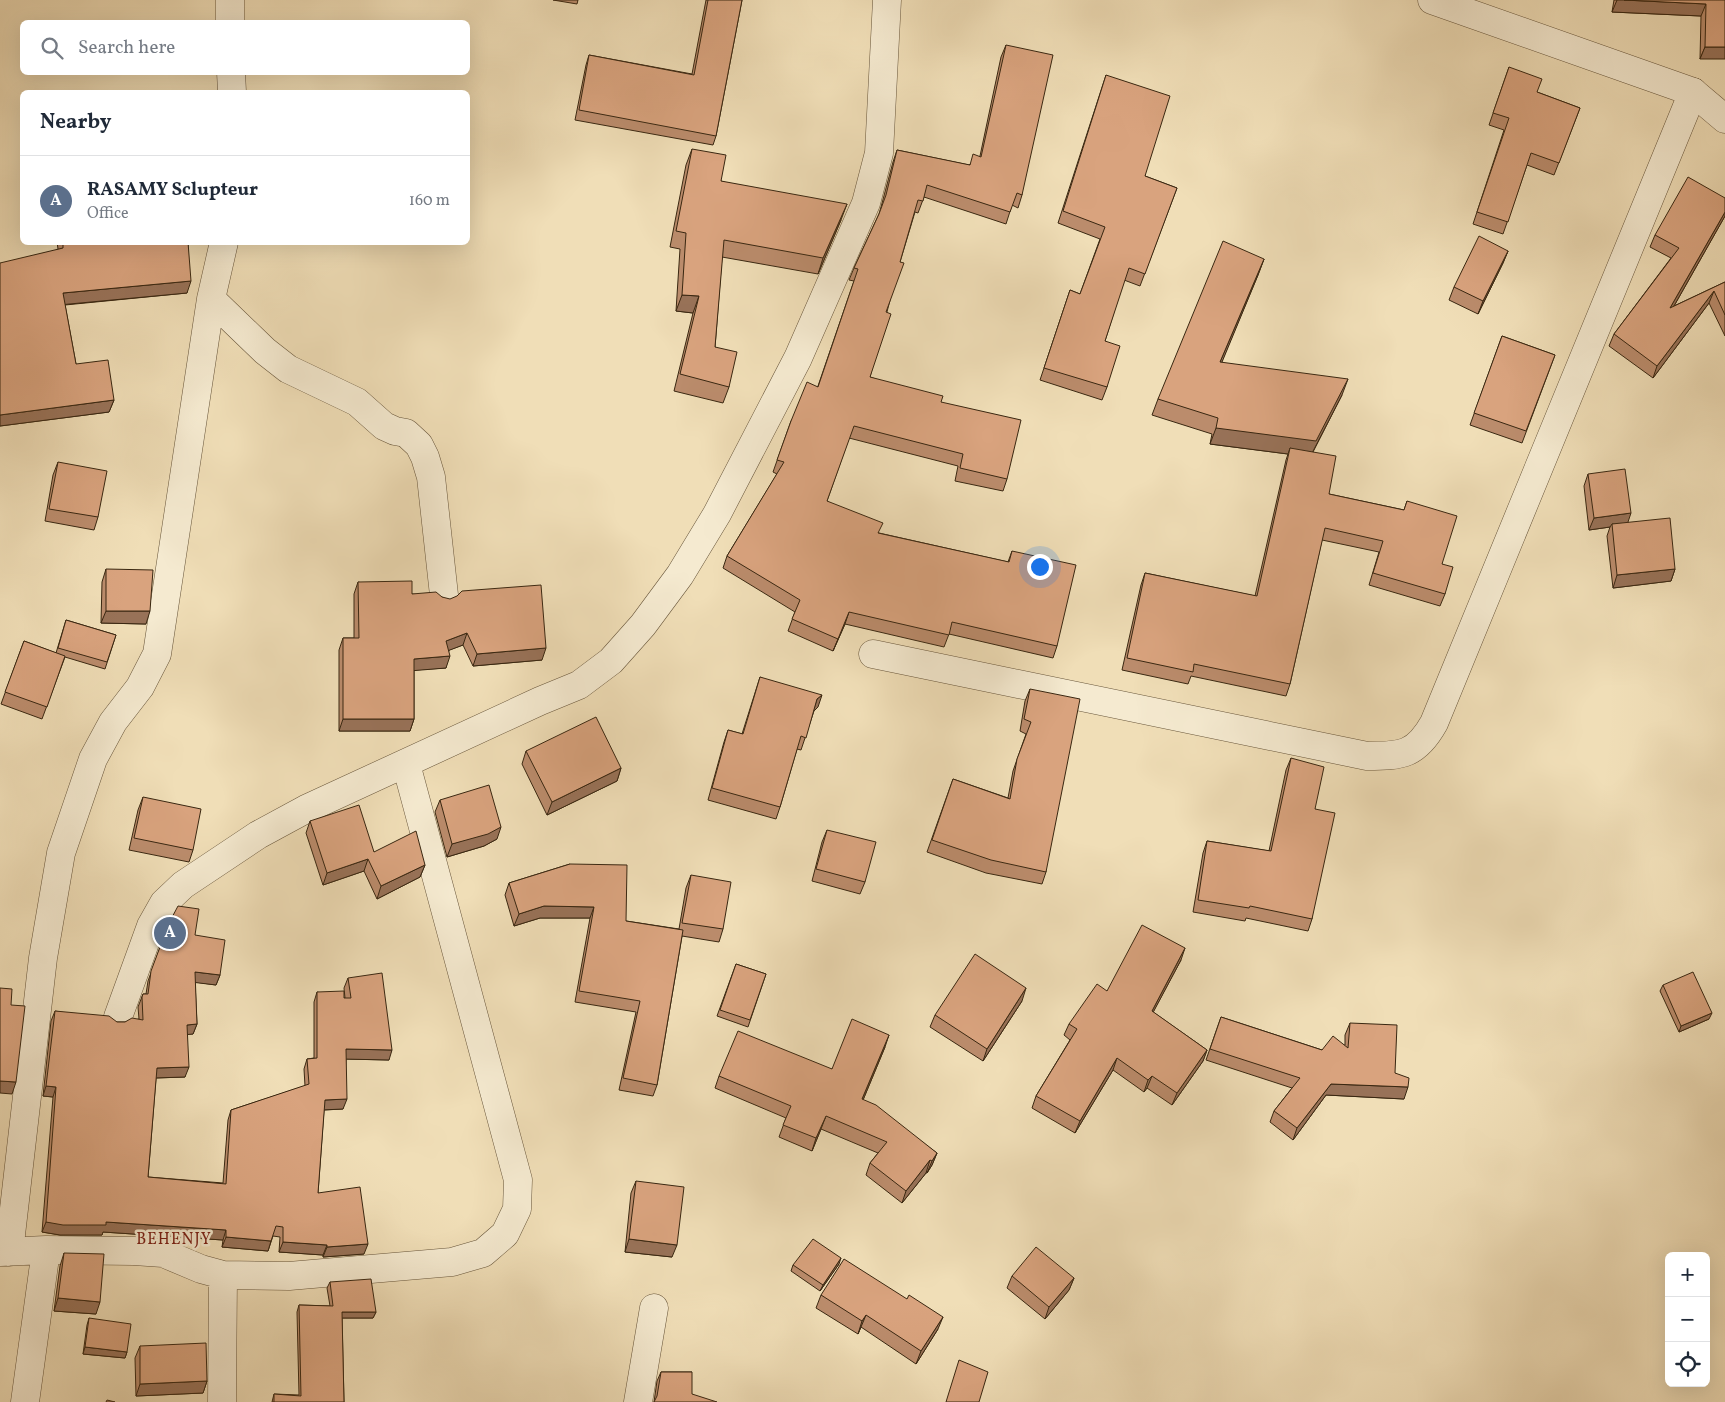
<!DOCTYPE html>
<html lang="en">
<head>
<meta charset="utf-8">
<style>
	:root { --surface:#fff; --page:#f6f6f7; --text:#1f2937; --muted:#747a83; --line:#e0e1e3; --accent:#ea580c }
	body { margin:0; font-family:Vollkorn,serif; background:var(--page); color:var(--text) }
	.controls { position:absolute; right:15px; bottom:15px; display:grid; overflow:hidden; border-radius:8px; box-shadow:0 5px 20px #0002 }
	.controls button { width:45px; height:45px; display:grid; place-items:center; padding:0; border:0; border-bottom:1px solid var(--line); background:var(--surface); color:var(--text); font:25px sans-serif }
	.you { position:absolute; left:1039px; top:566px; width:18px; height:18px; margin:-12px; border:4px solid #fff; border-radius:50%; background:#1a73e8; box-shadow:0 0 0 8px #1a73e833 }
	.badge { display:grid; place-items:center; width:32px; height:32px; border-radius:50%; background:var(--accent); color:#fff; font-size:16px; font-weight:700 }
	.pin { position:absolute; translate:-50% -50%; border:2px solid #fff; box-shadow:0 1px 5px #0006 }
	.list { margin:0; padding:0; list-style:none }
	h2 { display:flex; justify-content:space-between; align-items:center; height:65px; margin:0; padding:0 20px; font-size:21px }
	h2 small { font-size:16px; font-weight:400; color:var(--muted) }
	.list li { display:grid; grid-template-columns:32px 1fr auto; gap:15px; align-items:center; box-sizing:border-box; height:90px; padding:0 20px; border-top:1px solid var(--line) }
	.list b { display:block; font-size:19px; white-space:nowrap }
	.list p { margin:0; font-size:16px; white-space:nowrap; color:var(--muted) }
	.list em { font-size:16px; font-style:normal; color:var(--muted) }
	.icon { flex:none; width:28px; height:28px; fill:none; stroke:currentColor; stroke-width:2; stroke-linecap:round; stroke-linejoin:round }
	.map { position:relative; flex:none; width:1725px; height:1402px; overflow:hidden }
	.search { position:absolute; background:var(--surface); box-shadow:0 5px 20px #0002; left:20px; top:20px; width:450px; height:55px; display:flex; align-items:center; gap:12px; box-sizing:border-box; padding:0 18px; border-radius:8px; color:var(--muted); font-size:19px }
	.panel { position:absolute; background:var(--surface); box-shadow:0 5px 20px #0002; left:20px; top:90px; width:450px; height:155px; border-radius:8px }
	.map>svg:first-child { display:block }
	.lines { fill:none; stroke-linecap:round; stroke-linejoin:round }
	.minor-casing { stroke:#67553a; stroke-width:29 }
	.tertiary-casing { stroke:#67553a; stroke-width:29 }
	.minor { stroke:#f5ead0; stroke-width:28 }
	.tertiary { stroke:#f5ead0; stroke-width:28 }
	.wall { fill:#bb8c6c; stroke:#392711 }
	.shaded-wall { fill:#987258; stroke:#392711 }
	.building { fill:#d9a37e; stroke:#392711 }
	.labels { text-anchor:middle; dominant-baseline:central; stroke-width:5; stroke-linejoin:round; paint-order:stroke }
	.neighbourhood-label { font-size:16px; letter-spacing:1px; fill:#7a1f14; stroke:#f5ead0 }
</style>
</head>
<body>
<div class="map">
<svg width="1725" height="1402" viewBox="0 0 1725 1402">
	<rect width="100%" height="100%" fill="#f0deb7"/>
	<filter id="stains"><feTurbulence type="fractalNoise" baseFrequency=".004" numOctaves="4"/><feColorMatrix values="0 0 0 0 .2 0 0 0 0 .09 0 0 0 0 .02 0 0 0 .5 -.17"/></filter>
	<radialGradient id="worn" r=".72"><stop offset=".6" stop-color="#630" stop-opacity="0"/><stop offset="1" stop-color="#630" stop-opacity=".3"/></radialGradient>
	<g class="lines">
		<defs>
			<path id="minor" d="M230,0V22
				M231,72L232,92
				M211,299L265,351L288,369L357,402L384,426L395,431L406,433L419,445L425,457L431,477L444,595
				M873,654L1367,756C1402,756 1416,755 1434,723L1693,92
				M118,1017L151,926L164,903L183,885L258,835L306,809L540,701L579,685L611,661L643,625L680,575L717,514L798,358L866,203L879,153L887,0
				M0,1252L46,1250L134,1251L163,1253L201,1269L223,1275L289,1276L452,1262L483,1253L505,1234L517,1209L518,1180L406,764
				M9,1252L43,958L61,853L93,759L113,722L140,687L157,654L211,299L224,242
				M25,1402L46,1250
				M222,1402L223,1275
				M638,1402L654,1308"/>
			<path id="tertiary" d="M1432,0L1693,92L1725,119"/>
		</defs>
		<!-- minor casing -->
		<use href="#minor" class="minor-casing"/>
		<!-- tertiary casing -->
		<use href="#tertiary" class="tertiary-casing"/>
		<!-- minor -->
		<use href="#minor" class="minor"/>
		<!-- tertiary -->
		<use href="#tertiary" class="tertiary"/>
	</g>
	<!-- wall -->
	<path class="wall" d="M553,0H578L577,4Z
		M706,0H742L716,136L713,145L575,120L586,65L589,55L692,74Z
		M1614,0H1725L1700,59L1701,16L1612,12Z
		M1006,45L1022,195L1018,208L1012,205L1006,224L924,197L918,213L915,212L900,262L870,377L941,402L1007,479L1003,491L955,481L958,466L849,438L827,501L879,533L1008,562L1012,551L1057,646L1053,658L949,634L944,647L845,624L833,651L788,631L795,612L723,568L727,556L777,474L773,472L791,421L818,386L854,281L849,280L854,268L879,214L881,207L893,162L897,150L969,165L980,156L1001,57Z
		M1509,67L1537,92L1580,108L1554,175L1527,165L1503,234L1473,224L1504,130L1489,125Z
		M1106,75L1145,176L1177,188L1140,286L1124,280L1105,341L1107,387L1102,400L1040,380L1070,290L1080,294L1100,239L1058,223Z
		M692,149L721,181L841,220L818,274L722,257L715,347L729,387L723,403L674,391L693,313L676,311L680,249L670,247L686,165Z
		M1725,198V216L1674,306L1725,282V336L1709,303L1653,378L1609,346L1614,334L1671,258L1650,247L1655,235Z
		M57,242H188L187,293L65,305L76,364L114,400L109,412L0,426L58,249Z
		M1508,251L1503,263L1478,314L1449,300L1454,287Z
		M1264,259L1258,275L1221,363L1342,395L1313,452L1329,494L1404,510L1407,501L1442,564L1445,594L1440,606L1369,585L1379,552L1322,540L1290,684L1286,696L1191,676L1188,684L1122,670L1141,585L1145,573L1255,596L1286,460L1288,454L1210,444L1212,434L1152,415L1158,399Z
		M1502,336L1555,355L1522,443L1470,425Z
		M58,462L98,517L94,530L45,521L53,475Z
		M1588,474L1628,522L1675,569L1671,581L1613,588L1607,536L1610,527L1589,530L1584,486Z
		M106,569L146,624L101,623L102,582Z
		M358,582L412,594L442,597L542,660L473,666L463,645L449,650L446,668L414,670V719L410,731H339V650L343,638H354V594Z
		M66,620L116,635L105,669L65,657L42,719L1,704L24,641L56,653Z
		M760,677L818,707L814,711L801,750L797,749L780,807L776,819L708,800L724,742L728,730L742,734Z
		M1030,689L1046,872L1042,884L986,873L927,852L953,779L1008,798L1013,771L1026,734L1020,731L1025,701Z
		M526,751L621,768L617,781L547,815L522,764Z
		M1291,758L1315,809L1312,919L1308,931L1246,918L1245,921L1193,912L1203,853L1207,841L1269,851L1286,770Z
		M143,797L193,850L189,862L129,850L138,810Z
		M440,800L497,839L484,846L447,857L435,812Z
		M310,821L374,852L425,865L420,877L377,899L364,871L323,885L306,833Z
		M827,830L865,882L860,894L812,881L822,842Z
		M570,864L626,921L679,929L686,888L691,875L723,929L719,942L682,936L657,1085L653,1096L619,1090L636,1012L575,1002L590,918H540L514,926L505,895L509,883Z
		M169,923L195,935L220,975L216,985L195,982L197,1024L193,1034H187L185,1077L156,1078L148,1177L223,1183L228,1120L231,1110L305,1086L304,1069L307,1059L314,1058V1002L317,992L345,998L344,988L348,978L389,1060L346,1059L343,1109L324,1110L318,1193L364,1254L323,1257V1255L279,1252L280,1237L273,1236L268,1251L222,1247L223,1240L103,1232L102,1235H60L42,1232L53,1097L43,1096L51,1021L55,1011L117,1022H125L139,1019L138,1007L143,994H146L148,981Z
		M1181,960L1153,1012L1207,1050L1203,1061L1172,1105L1147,1088L1144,1092L1113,1070L1075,1133L1032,1108L1036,1096L1070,1040L1064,1035L1069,1024L1107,991Z
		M736,964L766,974L748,1027L717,1016Z
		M1663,985L1709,1019L1679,1032L1660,991Z
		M1022,1001L983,1061L930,1027L935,1015Z
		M1221,1017L1322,1050L1345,1045V1035L1350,1023L1395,1073L1404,1099L1326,1095L1293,1140L1270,1122L1274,1111L1292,1088L1206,1060Z
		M885,1047L863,1100L937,1153L932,1165L927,1173H926L902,1203L866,1175L870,1163L878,1153L821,1129L812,1151L779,1137L786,1118L715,1088L719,1076L832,1069Z
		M636,1181L672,1257L625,1252L631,1193Z
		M64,1253L96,1314L54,1311L60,1266Z
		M839,1264L820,1291L791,1271L793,1265Z
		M1012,1276L1074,1278L1069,1290L1045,1319L1007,1288Z
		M330,1282L376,1312L373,1318H342L344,1402H272L274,1394L299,1395L297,1312L299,1305L330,1306L327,1288Z
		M821,1295L938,1329L916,1364L861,1327L858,1334L816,1308Z
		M89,1318L127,1352L125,1358L83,1354L87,1325Z
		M140,1346L207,1381L203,1393L136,1396L135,1358Z
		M661,1372H692L654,1402L657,1381Z"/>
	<!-- shaded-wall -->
	<path class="shaded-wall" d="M1617,0H1624L1706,4L1701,16L1612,12Z
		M1705,47H1725V59H1700Z
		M847,204L841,220L818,274L823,258Z
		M1725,212V216L1666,320L1670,308Z
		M1508,251L1503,263L1478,314L1483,301Z
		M1264,259L1258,275L1215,379L1220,362Z
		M191,281L187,293L59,305L63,293Z
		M1714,291L1709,303L1653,378L1657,366Z
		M682,295L699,296L693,313L676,311Z
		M1348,379L1342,395L1310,457L1290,448L1288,454L1210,444L1216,428Z
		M114,400L109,412L0,426V415Z
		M1631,513L1627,525L1612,524L1610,527L1589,530L1594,518Z
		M1675,569L1671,581L1613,588L1617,575Z
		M106,611H150L146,624L101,623Z
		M849,612L845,624L833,651L838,639Z
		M467,633L463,645L442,653L446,641Z
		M546,648L542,660L473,666L477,654Z
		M450,656L446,668L409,671L414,659Z
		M822,695L818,707L813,712L817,699Z
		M343,719H414L410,731H339Z
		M621,768L617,781L547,815L552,802Z
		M501,827L497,839L484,846L447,857L452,844Z
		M368,859L364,871L323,885L327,873Z
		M425,865L420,877L377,899L381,886Z
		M544,906L594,907L590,918H540L514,926L519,914Z
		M1185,948L1181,960L1148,1022L1152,1011Z
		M195,972L220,975L216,985L191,982Z
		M1026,988L1022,1001L983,1061L987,1049Z
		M1712,1013L1709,1019L1679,1032L1681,1026Z
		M197,1024L193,1034L183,1035L187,1025Z
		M889,1035L885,1047L858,1112L862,1099Z
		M346,1049L392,1050L389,1060L342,1059Z
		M1207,1050L1203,1061L1172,1105L1177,1093Z
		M1117,1058L1113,1070L1075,1133L1080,1121Z
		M189,1067L185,1077L153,1078L157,1068Z
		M1152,1076L1147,1088L1144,1092L1148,1080Z
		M0,1081L16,1082L12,1094L0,1093Z
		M1331,1084L1408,1087L1404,1099L1326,1095L1293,1140L1297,1128Z
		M46,1086L56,1087L53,1097L43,1096Z
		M347,1099L343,1109L321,1110L325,1100Z
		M826,1116L821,1129L812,1151L816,1138Z
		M937,1153L932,1165L927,1173L932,1161Z
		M930,1160L926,1173L902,1203L906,1191Z
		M46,1222H106L226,1230L223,1240L103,1232L102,1235H60L42,1232Z
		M226,1237L271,1241L268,1251L222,1247Z
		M629,1239L677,1245L672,1257L625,1252Z
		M283,1242L327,1245L323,1255L279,1252Z
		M368,1244L364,1254L323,1257L327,1247Z
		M841,1258L839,1264L820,1291L823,1285Z
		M1074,1278L1069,1290L1045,1319L1049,1307Z
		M58,1298L100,1302L96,1314L54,1311Z
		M342,1312H376L373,1318H340Z
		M866,1315L861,1327L858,1334L862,1321Z
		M943,1317L938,1329L916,1364L921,1351Z
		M85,1347L127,1352L125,1358L83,1354Z
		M207,1381L203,1393L136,1396L140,1384Z"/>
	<!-- building -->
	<path class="building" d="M708,0H742L716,136L579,110L589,55L694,75Z
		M1624,0H1725V47H1705L1706,4Z
		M1006,45L1053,55L1022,195L1017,193L1010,212L927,185L923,201L918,200L900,262L904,263L886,312L891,314L870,377L943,396L941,402L1021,420L1007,479L960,468L963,454L854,426L827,501L883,523L878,533L1009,562L1012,551L1076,565L1057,646L952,622L949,635L849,612L838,639L792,619L800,600L727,556L784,462L777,460L791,421L807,382L818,387L858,269L854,268L879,214L886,195L897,150L970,165L973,154L981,157Z
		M1509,67L1542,79L1537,92L1580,108L1559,163L1531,153L1508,222L1477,212L1509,118L1493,113Z
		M1106,75L1170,96L1145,176L1177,188L1145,274L1129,268L1105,341L1120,346L1107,387L1044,368L1070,290L1080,294L1105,227L1063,211Z
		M692,149L726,155L721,181L847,204L823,258L724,240L715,347L737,352L729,387L680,374L699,296L682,295L686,233L676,231Z
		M1688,177L1725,198V212L1670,308L1725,282V315L1714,291L1657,366L1614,334L1679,248L1655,235Z
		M1479,236L1508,251L1483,301L1454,287Z
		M1223,241L1264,259L1220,362L1348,379L1316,441L1216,428L1218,418L1158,399Z
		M63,242H188L191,281L63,293L76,364L108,360L114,400L0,415V263L63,248Z
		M1502,336L1555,355L1526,431L1474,413Z
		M1290,448L1336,456L1329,494L1404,510L1407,501L1457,516L1442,564L1453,567L1445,594L1373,573L1383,541L1325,528L1290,684L1194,664L1193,672L1127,658L1145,573L1257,596Z
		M58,462L107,471L98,517L49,509Z
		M1625,469L1631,513L1594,518L1588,474Z
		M1670,518L1675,569L1617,575L1612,524Z
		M106,569L153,570L150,611H106Z
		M412,581V594L436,592L442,597L450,599L457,596L462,591L541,585L546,648L477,654L467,633L446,641L450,656L414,659V719H343V638H359L358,582Z
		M66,620L116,635L107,662L58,648Z
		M24,641L65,656L47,707L5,692Z
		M760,677L822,695L817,699L806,738L801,736L780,807L712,788L728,730L743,734Z
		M1030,689L1080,699L1046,872L991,860L932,840L953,779L1010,799L1017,759L1031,722L1024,719Z
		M596,717L621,768L552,802L526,751Z
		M1291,758L1324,767L1315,809L1335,813L1312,919L1250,906L1249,908L1198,900L1207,841L1271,851Z
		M489,785L501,827L488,834L452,844L440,800Z
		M143,797L201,809L193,850L134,838Z
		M359,805L374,852L416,831L425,865L381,886L368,859L327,873L310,821Z
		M827,830L876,842L865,882L816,869Z
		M570,864L627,865L626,921L683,930L657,1085L623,1078L640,1001L579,991L594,907L544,906L519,914L509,883Z
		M691,875L731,882L723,929L682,923Z
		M178,906L199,909L195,935L225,940L220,975L195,972L197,1024L187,1025L189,1067L157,1068L148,1177L226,1184L231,1110L309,1084L307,1059L317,1058V992L344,991V998H351L348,978L382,973L392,1050L346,1049L347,1099L325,1100L318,1193L360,1187L368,1244L327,1247V1245L283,1242V1227L276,1226L271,1241L226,1237V1230L106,1222V1225H63L46,1222L56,1087L46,1086L55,1011L109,1016L117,1022H125L132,1018L143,1020L142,997L143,994H148L151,971L169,923Z
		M1142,925L1185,948L1152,1011L1207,1050L1177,1093L1152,1076L1148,1080L1117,1058L1080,1121L1036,1096L1077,1029L1069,1024L1097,984L1107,991Z
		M975,954L1026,988L987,1049L935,1015Z
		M736,964L766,974L750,1020L720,1010Z
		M1693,972L1712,1013L1681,1026L1663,985Z
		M0,988L12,989L11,1005L25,1006L16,1082L0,1081Z
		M1221,1017L1322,1050L1333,1036L1348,1048L1350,1023L1397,1025L1395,1073L1409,1078L1408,1087L1331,1084L1297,1128L1274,1111L1300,1078L1210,1049Z
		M852,1019L889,1035L862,1099L876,1105L937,1153L932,1161L930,1160L906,1191L870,1163L887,1142L826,1116L816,1138L783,1125L791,1106L719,1076L738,1031L832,1069Z
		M636,1181L684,1187L677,1245L629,1239Z
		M813,1239L841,1258L823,1285L793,1265Z
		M1036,1247L1074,1278L1049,1307L1012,1276Z
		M64,1253L104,1254L100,1302L58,1298Z
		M844,1259L907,1299L909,1295L943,1317L921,1351L866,1315L862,1321L821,1295Z
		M371,1279L376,1312H342L344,1402H274V1394L301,1396L299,1305L333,1306L330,1282Z
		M89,1318L131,1324L127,1352L85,1347Z
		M206,1343L207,1381L140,1384V1346Z
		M959,1360L988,1372L979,1402H946Z
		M661,1372H692V1394L717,1402H654L657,1396Z
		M107,1400L115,1402H106Z"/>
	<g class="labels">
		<!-- neighbourhood labels -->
		<g class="neighbourhood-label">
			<text x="174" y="1240">BEHENJY</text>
		</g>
	</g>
	<rect width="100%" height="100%" filter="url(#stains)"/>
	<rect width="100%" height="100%" fill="url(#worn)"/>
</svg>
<div class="controls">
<button>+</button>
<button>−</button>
<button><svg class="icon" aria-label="locate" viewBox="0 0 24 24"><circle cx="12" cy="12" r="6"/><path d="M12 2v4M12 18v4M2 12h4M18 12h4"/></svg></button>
</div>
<div class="you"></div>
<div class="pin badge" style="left:170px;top:933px;background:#5c6f8a">A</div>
<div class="search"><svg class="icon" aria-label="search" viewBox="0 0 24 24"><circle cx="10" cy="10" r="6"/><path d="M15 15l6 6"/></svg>Search here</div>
<section class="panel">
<h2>Nearby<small></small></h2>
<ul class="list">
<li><span class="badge" style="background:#5c6f8a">A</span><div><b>RASAMY Sclupteur</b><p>Office</p></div><em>160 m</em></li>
</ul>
</section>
</div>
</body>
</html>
